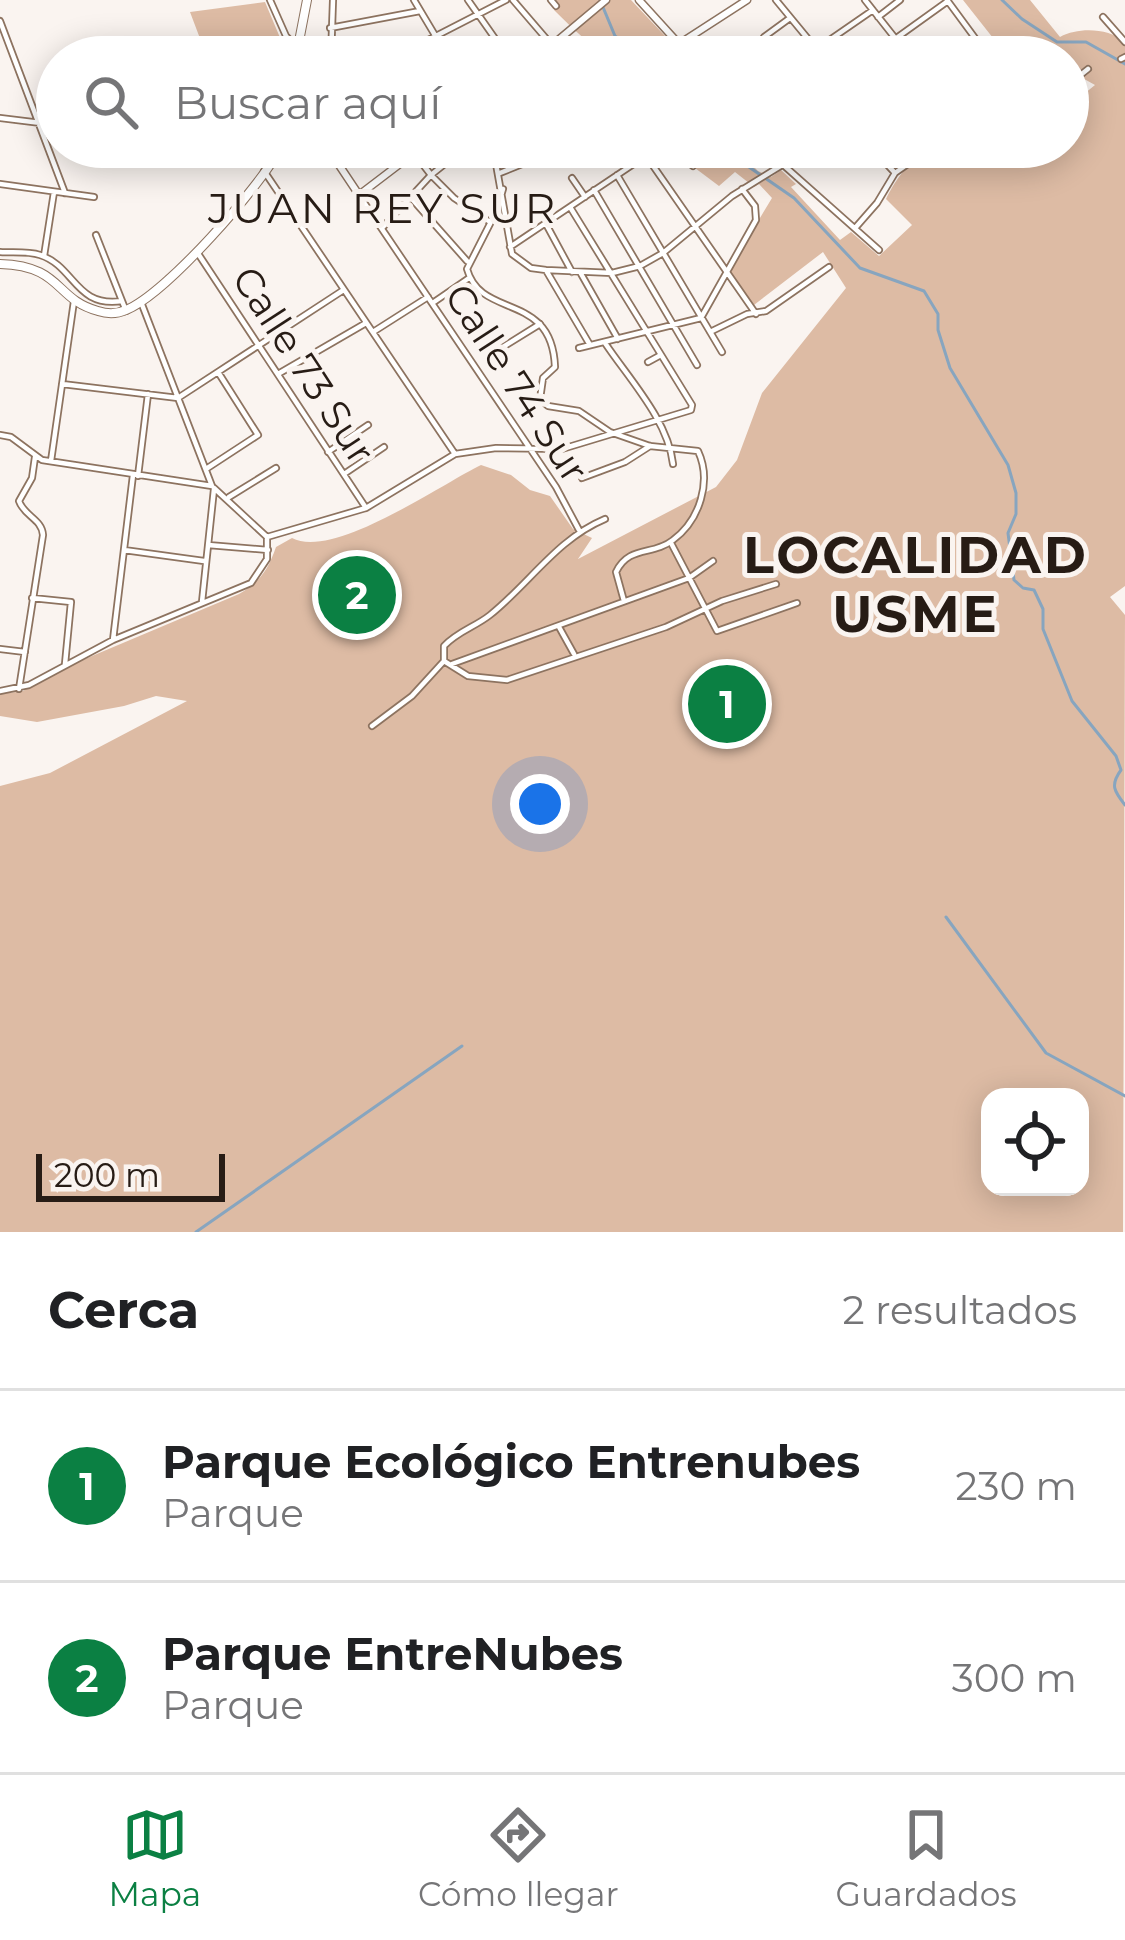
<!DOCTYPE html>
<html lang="es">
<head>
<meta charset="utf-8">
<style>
	:root { --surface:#fff; --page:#f2f2f2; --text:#202124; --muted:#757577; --line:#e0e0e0; --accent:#0b8043 }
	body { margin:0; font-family:Montserrat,sans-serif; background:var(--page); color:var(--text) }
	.controls { position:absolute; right:36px; bottom:36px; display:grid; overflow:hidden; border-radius:24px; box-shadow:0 6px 30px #0003 }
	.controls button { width:108px; height:108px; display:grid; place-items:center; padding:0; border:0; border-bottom:3px solid var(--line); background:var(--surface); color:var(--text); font:60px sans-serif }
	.scale { position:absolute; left:36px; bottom:30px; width:189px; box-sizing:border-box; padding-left:12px; border:6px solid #271c15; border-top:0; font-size:33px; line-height:42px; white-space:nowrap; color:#271c15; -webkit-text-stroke:9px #faf4f0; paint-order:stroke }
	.you { position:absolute; left:540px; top:804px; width:42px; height:42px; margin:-30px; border:9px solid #fff; border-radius:50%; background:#1a73e8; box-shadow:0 0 0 18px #1a73e833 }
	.badge { display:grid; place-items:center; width:78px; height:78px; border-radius:50%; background:var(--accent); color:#fff; font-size:39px; font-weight:700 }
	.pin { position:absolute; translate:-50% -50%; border:6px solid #fff; box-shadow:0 3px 12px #0006 }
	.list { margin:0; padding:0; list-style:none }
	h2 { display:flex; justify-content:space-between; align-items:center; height:156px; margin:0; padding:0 48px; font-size:51px }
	h2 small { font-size:39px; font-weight:400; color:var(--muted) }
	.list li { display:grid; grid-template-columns:78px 1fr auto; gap:36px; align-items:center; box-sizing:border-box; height:192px; padding:0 48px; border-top:3px solid var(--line) }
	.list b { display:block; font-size:45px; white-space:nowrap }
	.list p { margin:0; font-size:39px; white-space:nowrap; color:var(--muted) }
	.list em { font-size:39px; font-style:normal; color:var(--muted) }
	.icon { flex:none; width:66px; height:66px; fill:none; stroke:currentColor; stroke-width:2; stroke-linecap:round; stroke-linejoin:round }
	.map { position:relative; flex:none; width:1125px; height:1232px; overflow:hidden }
	.search { position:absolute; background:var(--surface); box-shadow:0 6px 30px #0003; left:36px; right:36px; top:36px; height:132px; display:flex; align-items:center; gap:30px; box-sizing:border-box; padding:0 42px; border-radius:66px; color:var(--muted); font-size:45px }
	.sheet { height:540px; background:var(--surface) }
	nav { display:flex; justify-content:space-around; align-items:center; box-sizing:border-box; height:168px; border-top:3px solid var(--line); background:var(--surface); font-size:33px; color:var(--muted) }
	nav a { display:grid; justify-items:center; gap:6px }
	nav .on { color:var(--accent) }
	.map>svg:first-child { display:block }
	.green { fill:#ddbba4; fill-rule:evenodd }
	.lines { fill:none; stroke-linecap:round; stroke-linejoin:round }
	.stream { stroke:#87a5bf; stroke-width:3 }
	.pedestrian-casing { stroke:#8d7360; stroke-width:8 }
	.minor-casing { stroke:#8d7360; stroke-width:8 }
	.tertiary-casing { stroke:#8d7360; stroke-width:9 }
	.secondary-casing { stroke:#8d7360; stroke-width:10 }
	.pedestrian { stroke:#fff; stroke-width:4.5 }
	.minor { stroke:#fff; stroke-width:4.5 }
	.tertiary { stroke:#fff; stroke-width:6 }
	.secondary { stroke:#fff; stroke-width:8 }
	.labels { text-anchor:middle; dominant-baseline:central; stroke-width:10; stroke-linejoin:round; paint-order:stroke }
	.street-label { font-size:39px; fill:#271c15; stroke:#faf4f0 }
	.neighbourhood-label { font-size:42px; letter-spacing:3px; fill:#271c15; stroke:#faf4f0 }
	.district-label { font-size:51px; font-weight:bold; letter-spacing:3px; fill:#271c15; stroke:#faf4f0 }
</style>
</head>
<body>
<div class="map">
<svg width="1125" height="1232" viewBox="0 0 1125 1232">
	<rect width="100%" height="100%" fill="#faf4f0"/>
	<!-- green -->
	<path class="green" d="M554,0H631L685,57C609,57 609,65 554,10L559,5Z
		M963,0H1030L1060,37C1079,27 1108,28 1125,42V586L1110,597L1125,615L1123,1232H0V786L50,773L187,701L156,696L124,706L37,722L0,716V694L23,691L66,667L239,594C260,582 268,570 276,547L292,538C333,560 440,485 481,465L511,475L530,490L550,496L573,529L592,538L578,559L716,487L737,460L762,393L846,288L823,252L754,305L728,271L772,198L759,184L754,187L735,172L719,186L695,168L701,157L697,147H734L758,171L771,177L781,170L796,184L791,187L840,240L851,232L879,256L912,225L886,199C910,152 930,147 980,147L998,167L1022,147H1068V107L1095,85L1068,70V57H1008ZM990,1097H1080V1187H990Z
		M265,2L281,40L291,50L290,57H207L190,12Z"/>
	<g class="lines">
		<!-- stream -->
		<path class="stream" d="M600,0L615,36L641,57
			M1002,0L1022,19L1057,42H1086L1125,64
			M720,147L794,198L860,268L924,291L938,314V330L950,368L1008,465L1016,493V514L1008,533L1014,580L1023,588L1034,590L1043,609V629L1072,701L1116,756L1121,770C1110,785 1114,791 1125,805
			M946,917L1046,1053L1125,1096
			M196,1232L462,1046"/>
		<defs>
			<path id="pedestrian" d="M414,153L431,175
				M490,355L540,324
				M648,362L659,356"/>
			<path id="minor" d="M270,0L286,36L297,47
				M414,0L448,57
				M468,0L508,57
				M513,0L562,57
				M551,0L556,6
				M776,0L823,57
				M865,0L910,57
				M947,0L989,57
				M878,17L900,0
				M1103,17L1125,42
				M0,21L65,193
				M330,28L420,11
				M895,39L948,1
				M679,44L689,57
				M331,57L333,0
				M395,57L506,0
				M781,57L764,37L790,18
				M805,57L873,10
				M964,57L979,47
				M1121,59L1125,57
				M1068,85L1088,69
				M0,118L57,125
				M493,147L512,254L531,268L546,270L612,273L640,266L663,253L732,196L782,165
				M640,147L756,314
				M669,147L693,166
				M763,147L879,250
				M871,147L895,173
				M985,147H990
				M264,171L455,454
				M500,173L547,154L580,147
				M431,175L454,198L490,222
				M617,175L722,352
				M572,178L585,197
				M0,184L94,197
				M503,189L497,210L467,269C481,320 552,291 555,367L543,378L540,399L548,406L579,411L610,432L650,446L698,451C712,481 700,520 673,540C653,556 629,545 616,572L624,601
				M594,190L697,365
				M359,195L556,487L579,530
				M412,199L467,261
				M546,224L572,272
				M383,227L431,175L466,147
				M856,227L877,203L895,173L932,147
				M96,235L126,311
				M510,247L659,147
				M0,252C12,253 28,251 40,255C75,266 75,308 122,301
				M197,252L366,508
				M44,256L54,192
				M547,272L590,345
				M580,272L618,339
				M141,302L212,486
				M434,302L469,278
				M373,332L428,297
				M710,332L747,314L766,311L829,267
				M605,343C629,379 668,420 673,464
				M579,348L701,318L756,220L755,206L742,189
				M278,374L366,323
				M62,384L178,398L342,291
				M0,435L11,437L42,460L212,486
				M328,452L368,425
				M51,461L74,301
				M206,469L258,435L218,372
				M344,474L384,447
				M138,476L148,394
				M582,478L625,462L650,446
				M214,488L267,537
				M229,497L276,468
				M267,537L366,508L455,454L496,448L562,449L691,410L692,405L570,207
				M671,543L717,631L797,603
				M208,545L268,550
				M124,550L204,561
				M32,598L71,602L65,664
				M202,602L214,489
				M559,627L574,654
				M113,640L133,475
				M0,649L25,652
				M444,661L468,676L507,680L666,627L722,601L776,584
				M444,661V646C458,631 475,627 490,615C530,583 557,539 605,519
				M452,664L689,578L713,561
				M19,689L43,535C42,519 24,516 19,501L32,478L35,457
				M0,691L29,685L113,640L251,583L267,559V539
				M372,726L412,696L444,661"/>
			<path id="tertiary" d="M639,0L679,44L747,0
				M538,57L606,0
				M327,147L359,195L422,147"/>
			<path id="secondary" d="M296,57L307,0
				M0,264C63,266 54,299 98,311C107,314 117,314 126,310C166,294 261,186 281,147"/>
		</defs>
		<!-- pedestrian casing -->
		<use href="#pedestrian" class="pedestrian-casing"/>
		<!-- minor casing -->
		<use href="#minor" class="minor-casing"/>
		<!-- tertiary casing -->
		<use href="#tertiary" class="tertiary-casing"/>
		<!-- secondary casing -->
		<use href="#secondary" class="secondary-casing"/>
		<!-- pedestrian -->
		<use href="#pedestrian" class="pedestrian"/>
		<!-- minor -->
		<use href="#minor" class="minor"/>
		<!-- tertiary -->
		<use href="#tertiary" class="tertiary"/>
		<!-- secondary -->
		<use href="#secondary" class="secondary"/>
	</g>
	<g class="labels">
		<!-- street labels -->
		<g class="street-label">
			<text transform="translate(304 365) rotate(57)">Calle 73 Sur</text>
			<text transform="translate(517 383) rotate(57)">Calle 74 Sur</text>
		</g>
		<!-- neighbourhood labels -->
		<g class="neighbourhood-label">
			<text x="383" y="208">JUAN REY SUR</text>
		</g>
		<!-- district labels -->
		<g class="district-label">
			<text x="916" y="555">LOCALIDAD<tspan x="916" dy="59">USME</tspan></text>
		</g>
	</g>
</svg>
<div class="controls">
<button><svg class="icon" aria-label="locate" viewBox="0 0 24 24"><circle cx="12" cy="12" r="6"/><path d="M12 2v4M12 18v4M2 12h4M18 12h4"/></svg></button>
</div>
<div class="scale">200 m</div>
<div class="you"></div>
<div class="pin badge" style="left:727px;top:704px">1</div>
<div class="pin badge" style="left:357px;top:595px">2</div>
<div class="search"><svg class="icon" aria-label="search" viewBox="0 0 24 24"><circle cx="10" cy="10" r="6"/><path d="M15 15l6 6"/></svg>Buscar aquí</div>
</div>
<section class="sheet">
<h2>Cerca<small>2 resultados</small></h2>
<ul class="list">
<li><span class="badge">1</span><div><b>Parque Ecológico Entrenubes</b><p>Parque</p></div><em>230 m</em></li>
<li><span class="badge">2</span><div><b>Parque EntreNubes</b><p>Parque</p></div><em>300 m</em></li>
</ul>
</section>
<nav>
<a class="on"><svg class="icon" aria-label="map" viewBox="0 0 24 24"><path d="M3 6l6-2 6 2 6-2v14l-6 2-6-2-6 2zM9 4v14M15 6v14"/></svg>Mapa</a>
<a><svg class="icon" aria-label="directions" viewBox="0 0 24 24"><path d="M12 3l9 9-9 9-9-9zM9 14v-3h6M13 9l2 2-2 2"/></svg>Cómo llegar</a>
<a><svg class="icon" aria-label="saved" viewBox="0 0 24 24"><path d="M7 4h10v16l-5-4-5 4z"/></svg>Guardados</a>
</nav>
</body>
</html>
